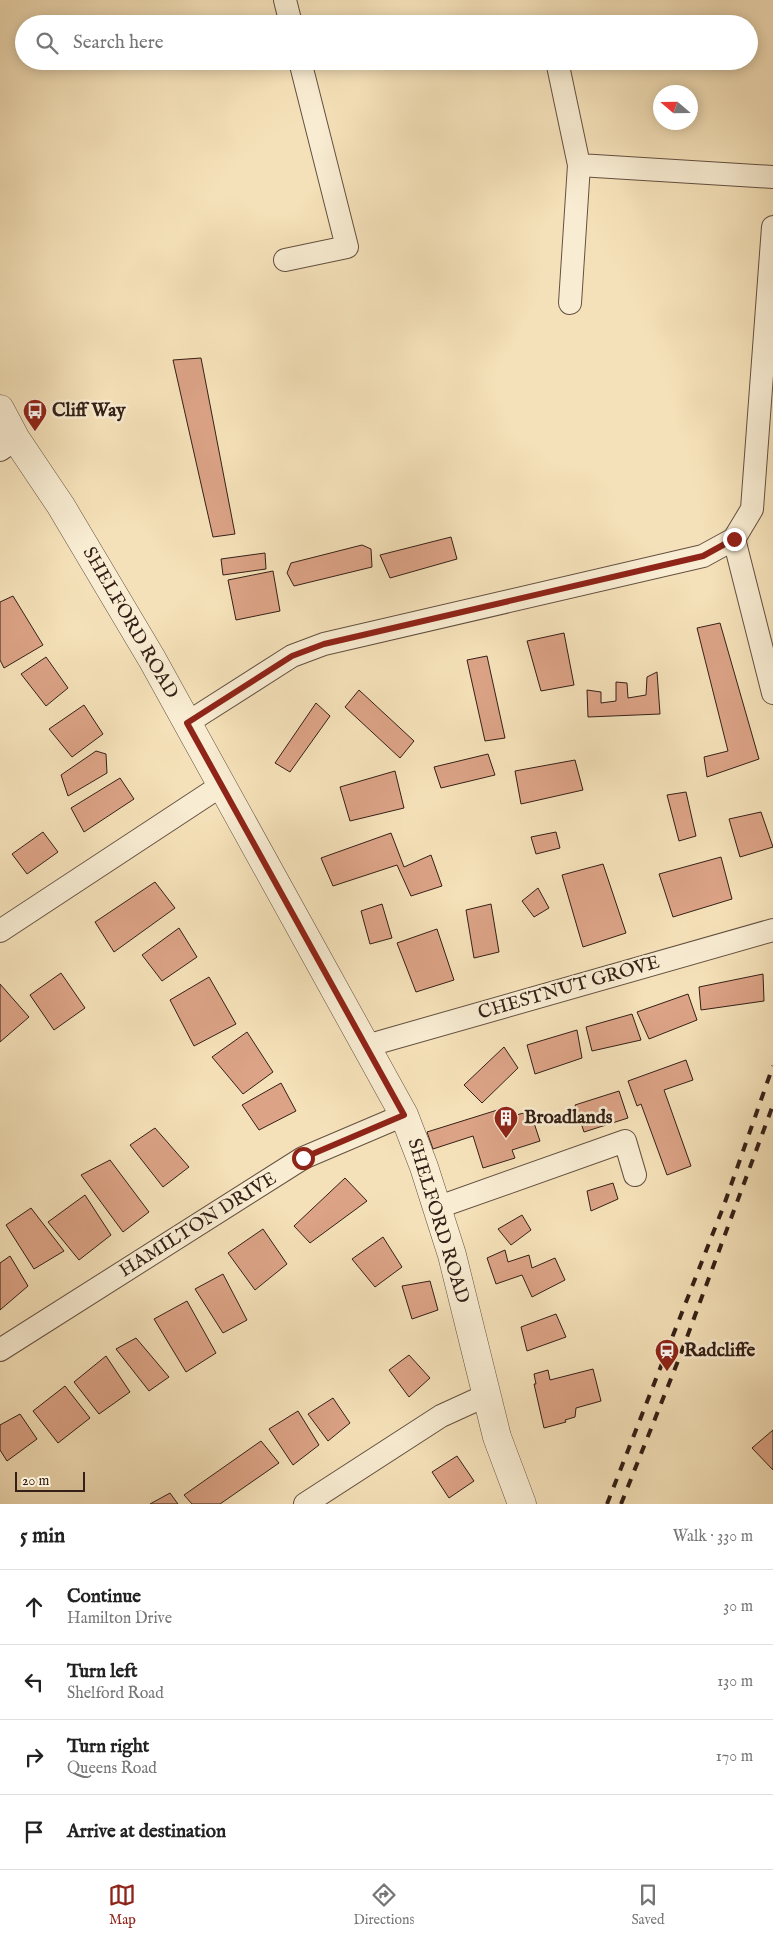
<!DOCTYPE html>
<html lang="en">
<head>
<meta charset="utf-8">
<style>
	:root { --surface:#fff; --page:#f6f6f6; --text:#222; --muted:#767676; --line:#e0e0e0; --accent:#8f2418 }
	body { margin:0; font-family:"IM FELL English",serif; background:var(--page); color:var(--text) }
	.compass { position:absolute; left:653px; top:85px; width:45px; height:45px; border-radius:50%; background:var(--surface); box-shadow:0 2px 12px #0003; rotate:290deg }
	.scale { position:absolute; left:15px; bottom:12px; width:70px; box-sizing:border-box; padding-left:5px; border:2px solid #342017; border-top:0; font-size:14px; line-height:18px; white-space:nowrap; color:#342017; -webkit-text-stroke:4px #f8ecd2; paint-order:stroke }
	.stop { position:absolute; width:15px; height:15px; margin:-11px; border:4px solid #8f2418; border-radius:50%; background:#fff }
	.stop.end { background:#8f2418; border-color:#fff; box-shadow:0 1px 5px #0008 }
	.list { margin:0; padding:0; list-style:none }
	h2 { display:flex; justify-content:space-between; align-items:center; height:65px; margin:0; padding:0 20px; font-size:21px }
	h2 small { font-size:16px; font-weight:400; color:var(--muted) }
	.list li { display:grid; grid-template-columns:32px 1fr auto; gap:15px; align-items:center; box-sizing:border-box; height:75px; padding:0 20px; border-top:1px solid var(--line) }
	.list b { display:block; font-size:19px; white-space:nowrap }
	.list p { margin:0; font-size:16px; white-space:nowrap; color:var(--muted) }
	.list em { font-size:16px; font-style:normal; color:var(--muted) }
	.icon { flex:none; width:28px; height:28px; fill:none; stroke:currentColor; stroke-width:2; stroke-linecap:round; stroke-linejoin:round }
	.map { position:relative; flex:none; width:773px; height:1504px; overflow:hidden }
	.search { position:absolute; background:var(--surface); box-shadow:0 2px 12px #0003; left:15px; right:15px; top:15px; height:55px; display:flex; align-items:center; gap:12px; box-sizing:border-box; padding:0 18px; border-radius:28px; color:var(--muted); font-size:19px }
	.sheet { height:365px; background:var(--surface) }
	nav { display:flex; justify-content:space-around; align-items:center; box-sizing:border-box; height:70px; border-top:1px solid var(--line); background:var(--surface); font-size:14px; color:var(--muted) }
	nav a { display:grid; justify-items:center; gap:2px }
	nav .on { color:var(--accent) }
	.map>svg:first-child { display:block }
	.building { fill:#dca386; stroke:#342017 }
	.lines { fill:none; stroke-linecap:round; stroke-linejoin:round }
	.minor-casing { stroke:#645040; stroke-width:24 }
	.tertiary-casing { stroke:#645040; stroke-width:29 }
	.minor { stroke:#f8ecd2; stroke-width:22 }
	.tertiary { stroke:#f8ecd2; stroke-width:28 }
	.rail { stroke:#342017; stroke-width:4; stroke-dasharray:9 9; stroke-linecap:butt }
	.route { stroke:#8f2418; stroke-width:6 }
	.labels { text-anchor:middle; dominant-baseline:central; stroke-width:5; stroke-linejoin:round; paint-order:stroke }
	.poi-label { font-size:19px; font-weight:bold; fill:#342017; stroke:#f8ecd2; text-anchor:start }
	.street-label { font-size:19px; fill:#342017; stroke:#f8ecd2 }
</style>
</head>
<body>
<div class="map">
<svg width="773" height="1504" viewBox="0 0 773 1504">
	<rect width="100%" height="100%" fill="#f5e1b9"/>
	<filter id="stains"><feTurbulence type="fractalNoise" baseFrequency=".004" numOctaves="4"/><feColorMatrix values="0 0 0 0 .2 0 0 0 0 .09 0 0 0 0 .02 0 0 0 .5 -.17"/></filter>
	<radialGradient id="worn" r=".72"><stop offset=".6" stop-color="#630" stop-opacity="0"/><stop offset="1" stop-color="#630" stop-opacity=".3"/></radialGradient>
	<!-- building -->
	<path class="building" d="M201,358L235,534L213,537L173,360Z
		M451,537L457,559L390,578L380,555Z
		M362,545L371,549L372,567L294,586L287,573L291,563Z
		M265,553L266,569L223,575L221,559Z
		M273,571L280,611L236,620L228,580Z
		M13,596L43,645L4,668L0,660V602Z
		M720,623L759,759L707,777L704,757L728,751L697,628Z
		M564,633L574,685L541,691L527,641Z
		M487,656L505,738L485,741L467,660Z
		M46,657L68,688L46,706L21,674Z
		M657,672L660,714L588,717L587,690L601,692V703L616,701V682L627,683L628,698L646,695L647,677Z
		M359,690L414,741L400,758L345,707Z
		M316,703L330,716L290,772L275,763Z
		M84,705L103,734L72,757L49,729Z
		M96,751L106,754L107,773L68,796L61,775Z
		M488,754L495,775L441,788L434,767Z
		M575,760L583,790L521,804L515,771Z
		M395,771L404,808L350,821L340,787Z
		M120,778L134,799L84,832L71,808Z
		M686,792L696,836L679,841L667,795Z
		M761,812L773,847L740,857L729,819Z
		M43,832L58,852L27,874L12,854Z
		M556,832L560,848L536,854L531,837Z
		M391,833L404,867L431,855L442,886L411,896L397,865L333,886L321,858Z
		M721,857L732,899L673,917L659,874Z
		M603,864L626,933L583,947L562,875Z
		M155,882L175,908L114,952L95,922Z
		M538,888L549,908L534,917L522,901Z
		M382,904L392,938L370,944L361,911Z
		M491,904L499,952L474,958L466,910Z
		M179,928L197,957L162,981L142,955Z
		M437,929L454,980L416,992L397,943Z
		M61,973L85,1008L54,1030L30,995Z
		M763,974L764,1001L701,1010L699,987Z
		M209,977L236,1024L194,1046L170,1000Z
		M0,984L29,1017L0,1042Z
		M688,994L697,1020L649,1039L637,1012Z
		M632,1014L641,1040L592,1051L586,1027Z
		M577,1030L582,1058L535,1074L527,1045Z
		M247,1032L273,1072L243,1094L212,1057Z
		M504,1047L518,1068L482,1103L464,1085Z
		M686,1060L693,1080L664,1090L691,1166L667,1175L641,1104L637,1106L628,1081Z
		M281,1083L296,1111L259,1130L242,1105Z
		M619,1091L628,1118L584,1132L575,1105Z
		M507,1107L510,1117L530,1111L540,1141L512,1150L515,1158L483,1168L473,1136L433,1149L427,1132Z
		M155,1128L189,1167L163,1187L130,1145Z
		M110,1160L149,1212L123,1232L81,1175Z
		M345,1178L367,1201L310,1243L294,1226Z
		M613,1183L618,1199L591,1211L587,1191Z
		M85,1195L111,1235L79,1260L48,1222Z
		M31,1208L64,1251L34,1269L6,1225Z
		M522,1215L531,1230L511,1245L498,1229Z
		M263,1229L287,1264L255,1290L228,1253Z
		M383,1237L402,1267L375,1287L352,1259Z
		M505,1250L508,1262L529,1255L532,1268L555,1258L565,1280L532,1297L522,1275L496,1284L487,1258Z
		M10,1256L28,1286L0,1310V1263Z
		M223,1274L247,1320L223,1333L195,1289Z
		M430,1281L438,1310L412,1319L402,1286Z
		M187,1301L216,1353L186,1372L154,1319Z
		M556,1314L566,1337L527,1351L521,1327Z
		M136,1338L169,1377L149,1391L116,1349Z
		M409,1355L430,1378L409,1397L389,1370Z
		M106,1356L130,1392L99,1414L74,1382Z
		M593,1369L601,1401L576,1408L575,1417L565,1420L566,1422L544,1428L534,1384H536L534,1374L548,1370L550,1380Z
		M65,1386L90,1418L58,1443L33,1411Z
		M333,1398L350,1423L328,1441L308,1414Z
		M298,1411L319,1445L293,1465L269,1429Z
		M20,1414L37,1439L7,1461L0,1450V1425Z
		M773,1430V1470L752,1448Z
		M261,1441L279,1463L220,1504H192L184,1495Z
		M457,1456L474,1481L449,1498L432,1472Z
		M170,1493L178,1504H150Z"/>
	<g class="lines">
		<defs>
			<path id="minor" d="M285,0L291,24
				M557,61L579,165L570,303
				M579,165L773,177
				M285,260L347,247L300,61
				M0,450L16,439
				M734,539L773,693
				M187,723L292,656L324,644L703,556L734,539L752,509L773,227
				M0,931L222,785
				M366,1046L773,930
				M436,1208L625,1141L635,1175
				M0,1350L303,1158L404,1115
				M305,1504L441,1416L487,1395"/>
			<path id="tertiary" d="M0,409L16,439L61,506L152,659L404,1115L424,1167L452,1255L497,1437L522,1504"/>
		</defs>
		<!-- minor casing -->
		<use href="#minor" class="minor-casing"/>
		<!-- tertiary casing -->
		<use href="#tertiary" class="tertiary-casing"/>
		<!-- minor -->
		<use href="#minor" class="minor"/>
		<!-- tertiary -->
		<use href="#tertiary" class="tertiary"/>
		<!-- rail -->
		<path class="rail" d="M607,1504L724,1205L773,1066
			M621,1504L680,1356L773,1105"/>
	</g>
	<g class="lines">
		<!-- route -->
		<path class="route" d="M303,1158L404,1115L187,723L292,656L324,644L703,556L734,539"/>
	</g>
	<!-- icons -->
	<defs>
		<symbol id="bus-pin" viewBox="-11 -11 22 30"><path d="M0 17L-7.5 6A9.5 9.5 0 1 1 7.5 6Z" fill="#8f2418" stroke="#f8ecd2"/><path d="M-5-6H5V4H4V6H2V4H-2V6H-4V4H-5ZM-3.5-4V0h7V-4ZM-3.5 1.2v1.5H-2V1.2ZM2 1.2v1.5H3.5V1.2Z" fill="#fff"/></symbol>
		<symbol id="building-pin" viewBox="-11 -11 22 30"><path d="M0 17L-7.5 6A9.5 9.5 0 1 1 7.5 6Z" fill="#8f2418" stroke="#f8ecd2"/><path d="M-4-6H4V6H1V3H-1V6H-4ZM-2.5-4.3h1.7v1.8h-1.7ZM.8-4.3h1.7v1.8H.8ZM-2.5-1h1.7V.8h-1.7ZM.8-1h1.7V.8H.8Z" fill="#fff"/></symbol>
		<symbol id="station-pin" viewBox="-11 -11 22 30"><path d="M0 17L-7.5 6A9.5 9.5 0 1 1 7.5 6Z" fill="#8f2418" stroke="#f8ecd2"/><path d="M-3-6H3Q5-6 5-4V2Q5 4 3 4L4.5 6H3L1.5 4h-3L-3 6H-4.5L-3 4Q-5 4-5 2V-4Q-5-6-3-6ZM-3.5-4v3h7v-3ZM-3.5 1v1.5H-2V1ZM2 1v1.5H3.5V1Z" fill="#fff"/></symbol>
	</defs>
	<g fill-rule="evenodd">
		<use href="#bus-pin" x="21" y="397" width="28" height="38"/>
		<use href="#building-pin" x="492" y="1104" width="28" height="38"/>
		<use href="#station-pin" x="653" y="1337" width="28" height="38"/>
	</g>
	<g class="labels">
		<!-- poi labels -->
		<g class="poi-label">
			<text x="52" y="411">Cliff Way</text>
			<text x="524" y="1118">Broadlands</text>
			<text x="684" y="1351">Radcliffe</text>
		</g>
		<!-- street labels -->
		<g class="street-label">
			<text transform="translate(130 623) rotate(60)">SHELFORD ROAD</text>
			<text transform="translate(569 988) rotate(-16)">CHESTNUT GROVE</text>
			<text transform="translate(438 1221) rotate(73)">SHELFORD ROAD</text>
			<text transform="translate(198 1225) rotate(-32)">HAMILTON DRIVE</text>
		</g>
	</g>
	<rect width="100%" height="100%" filter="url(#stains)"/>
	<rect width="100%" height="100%" fill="url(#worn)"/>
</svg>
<svg class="compass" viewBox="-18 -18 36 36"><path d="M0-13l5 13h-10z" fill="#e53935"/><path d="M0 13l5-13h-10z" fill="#767676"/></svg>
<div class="scale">20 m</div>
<div class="stop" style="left:303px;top:1158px"></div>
<div class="stop end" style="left:734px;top:539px"></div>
<div class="search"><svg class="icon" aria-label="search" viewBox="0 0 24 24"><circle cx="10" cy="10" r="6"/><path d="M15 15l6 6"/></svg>Search here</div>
</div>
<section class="sheet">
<h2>5 min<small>Walk · 330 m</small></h2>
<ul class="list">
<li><svg class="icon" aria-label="ahead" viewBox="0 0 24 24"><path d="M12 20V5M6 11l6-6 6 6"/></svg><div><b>Continue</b><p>Hamilton Drive</p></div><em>30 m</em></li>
<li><svg class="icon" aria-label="left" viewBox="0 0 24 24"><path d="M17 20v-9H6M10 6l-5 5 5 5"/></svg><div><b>Turn left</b><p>Shelford Road</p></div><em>130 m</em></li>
<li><svg class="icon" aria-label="right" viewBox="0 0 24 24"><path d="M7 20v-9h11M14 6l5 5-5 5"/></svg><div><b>Turn right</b><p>Queens Road</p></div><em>170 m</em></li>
<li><svg class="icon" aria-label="arrive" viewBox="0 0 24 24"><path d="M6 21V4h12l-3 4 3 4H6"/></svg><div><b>Arrive at destination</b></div></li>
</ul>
</section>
<nav>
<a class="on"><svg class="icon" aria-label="map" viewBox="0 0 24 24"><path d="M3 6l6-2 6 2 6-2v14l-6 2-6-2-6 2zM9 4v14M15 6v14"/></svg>Map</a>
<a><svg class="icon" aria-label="directions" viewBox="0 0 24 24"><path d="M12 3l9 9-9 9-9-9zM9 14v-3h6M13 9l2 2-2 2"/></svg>Directions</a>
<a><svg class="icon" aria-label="saved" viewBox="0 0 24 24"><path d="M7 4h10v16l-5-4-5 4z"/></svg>Saved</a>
</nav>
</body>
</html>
